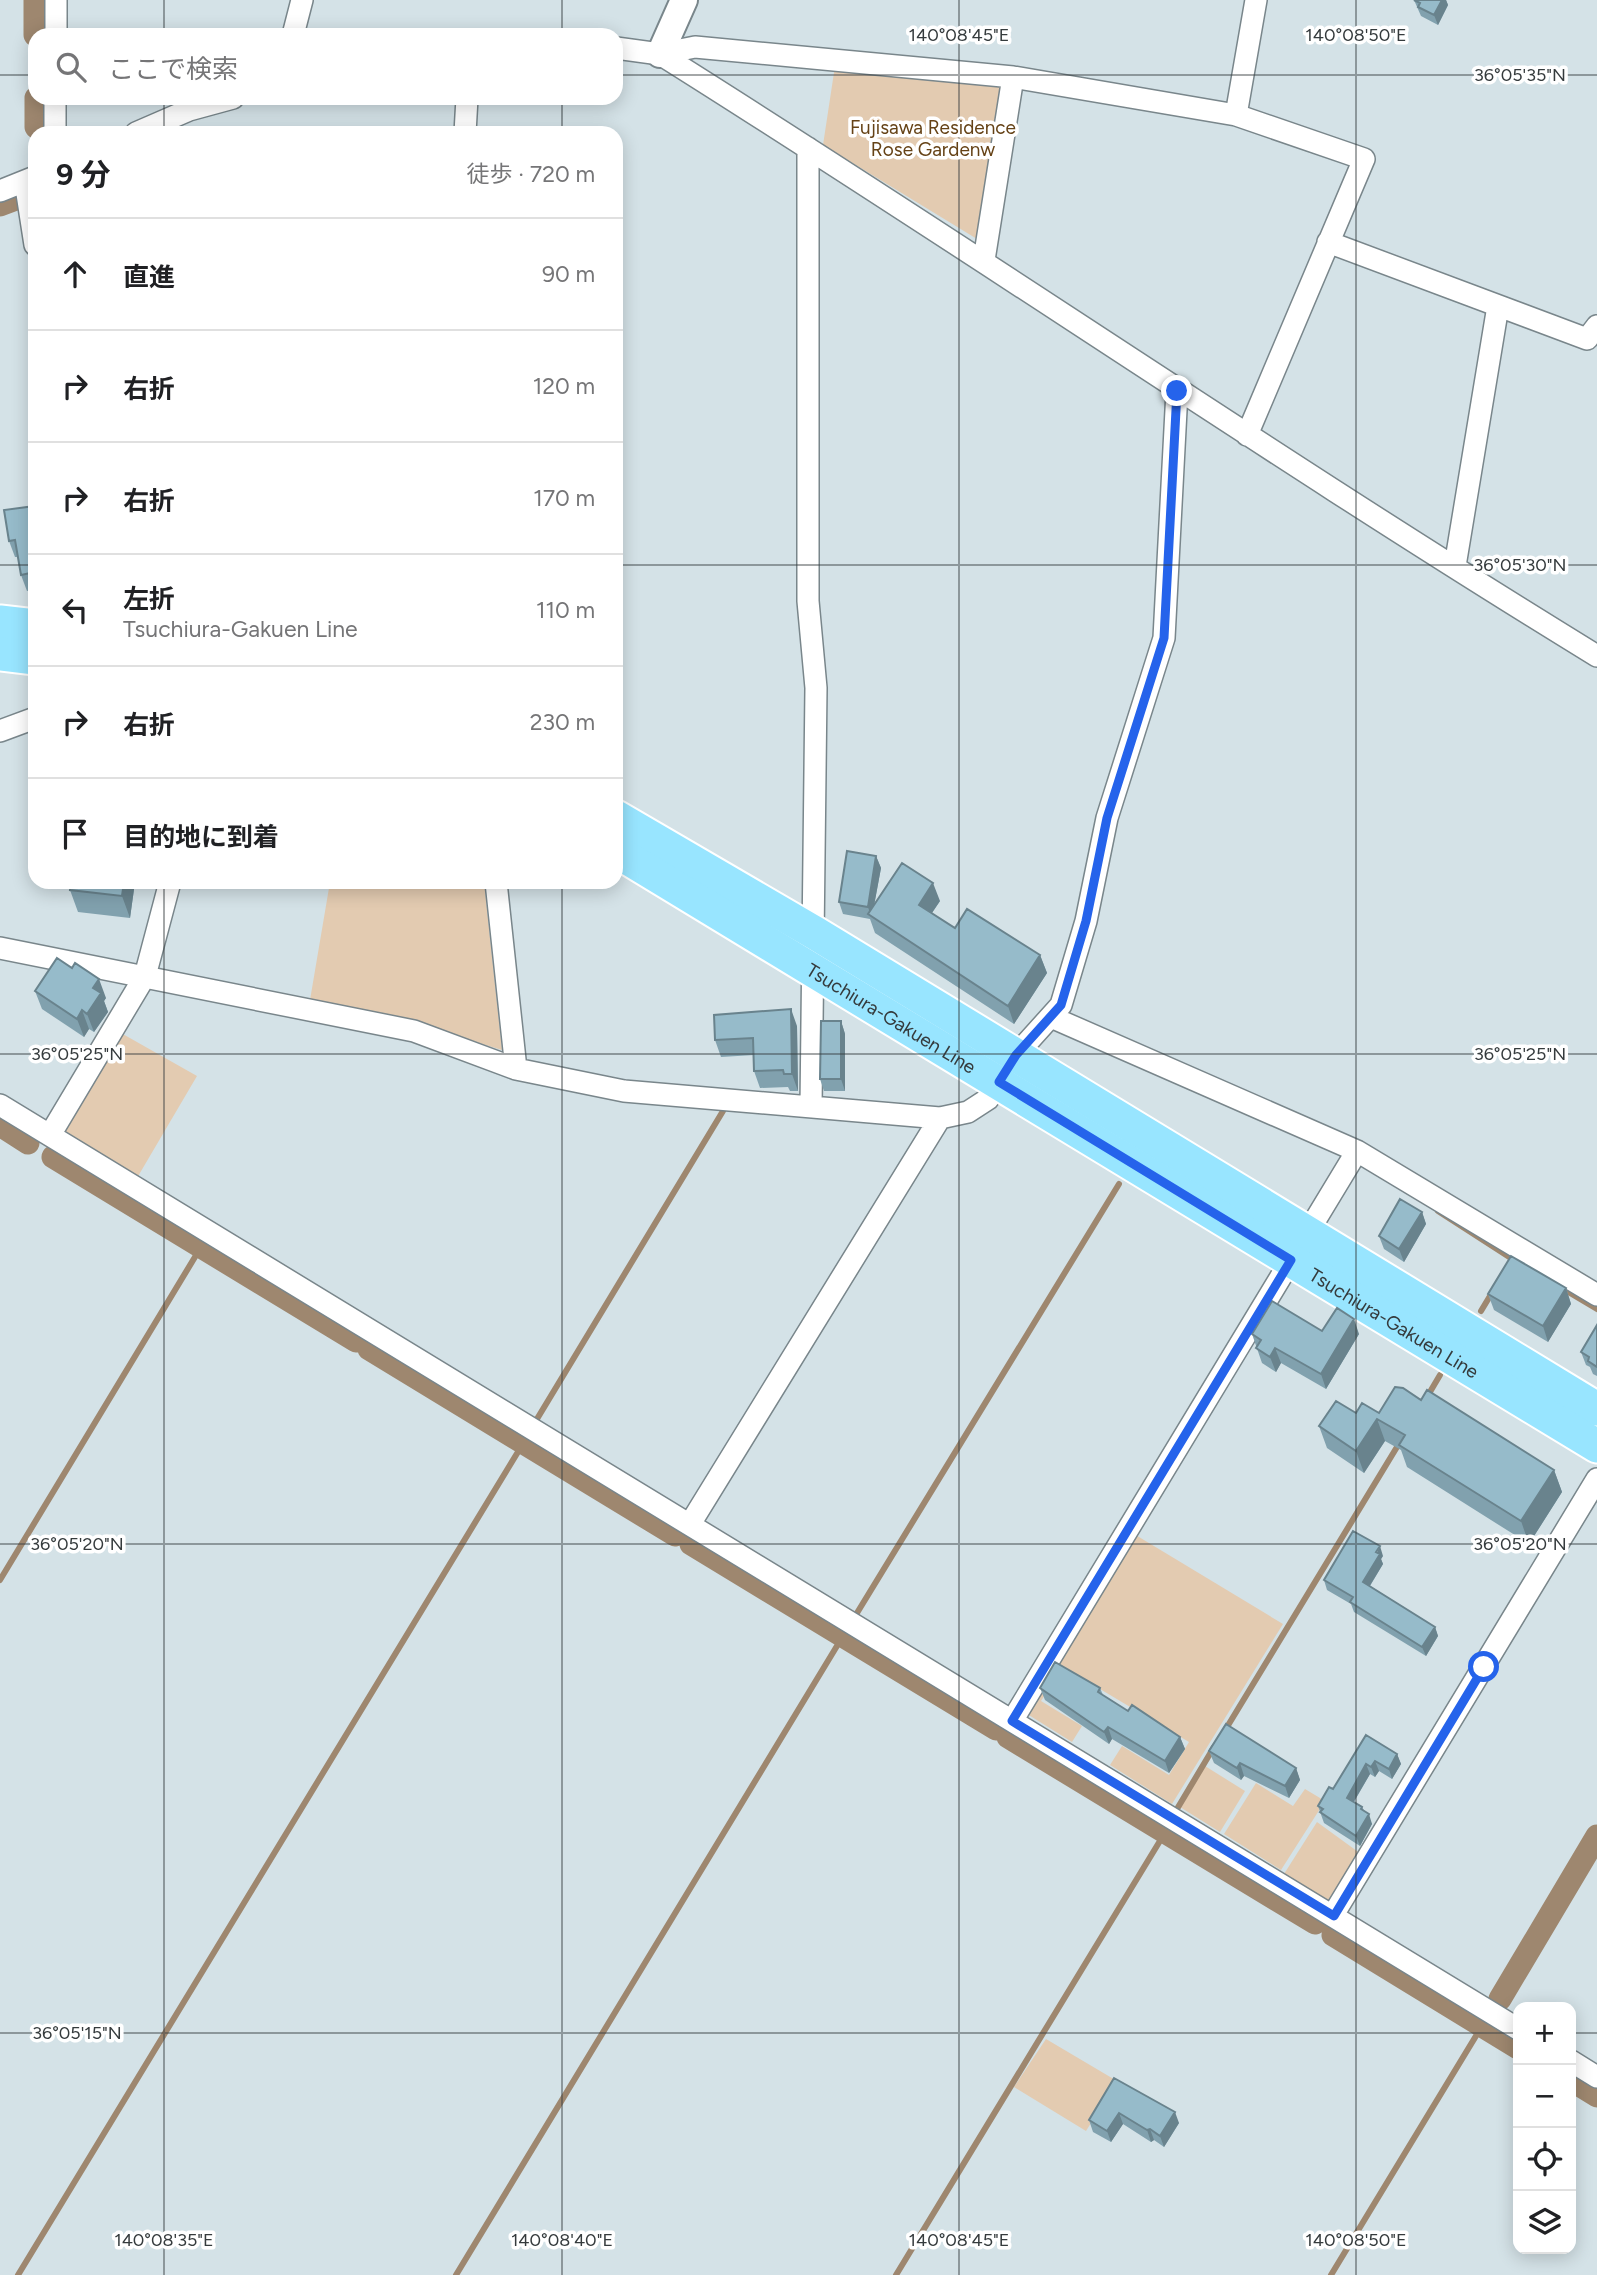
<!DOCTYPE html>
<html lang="ja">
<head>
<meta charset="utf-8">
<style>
	:root { --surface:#fff; --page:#f2f2f2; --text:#202124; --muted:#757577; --line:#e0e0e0 }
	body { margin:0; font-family:Figtree,"Noto Sans JP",sans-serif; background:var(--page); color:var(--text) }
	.controls { position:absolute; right:21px; bottom:21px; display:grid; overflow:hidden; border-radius:14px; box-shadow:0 4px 18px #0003 }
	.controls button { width:63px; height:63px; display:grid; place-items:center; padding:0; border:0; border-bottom:2px solid var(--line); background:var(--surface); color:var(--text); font:35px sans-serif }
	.stop { position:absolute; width:21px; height:21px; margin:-16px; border:5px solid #2563eb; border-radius:50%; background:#fff }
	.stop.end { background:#2563eb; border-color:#fff; box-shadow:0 2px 7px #0008 }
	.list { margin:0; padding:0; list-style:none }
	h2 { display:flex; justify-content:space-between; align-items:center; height:91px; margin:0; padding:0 28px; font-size:30px }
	h2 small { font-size:23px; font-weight:400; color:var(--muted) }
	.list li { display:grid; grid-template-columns:46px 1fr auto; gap:21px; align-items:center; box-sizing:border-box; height:112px; padding:0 28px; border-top:2px solid var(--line) }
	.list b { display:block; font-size:26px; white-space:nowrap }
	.list p { margin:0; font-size:23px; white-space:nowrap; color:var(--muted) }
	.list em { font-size:23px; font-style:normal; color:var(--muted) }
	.icon { flex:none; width:38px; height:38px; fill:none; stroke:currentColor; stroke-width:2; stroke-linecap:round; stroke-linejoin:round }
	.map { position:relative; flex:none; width:1597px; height:2275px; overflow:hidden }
	.search { position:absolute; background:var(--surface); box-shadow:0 4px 18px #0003; left:28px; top:28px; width:595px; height:77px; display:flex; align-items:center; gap:18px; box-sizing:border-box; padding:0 24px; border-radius:21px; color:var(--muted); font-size:26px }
	.panel { position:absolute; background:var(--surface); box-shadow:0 4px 18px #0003; left:28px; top:126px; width:595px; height:763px; border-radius:21px }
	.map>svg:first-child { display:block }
	.green { fill:#e3cbb1 }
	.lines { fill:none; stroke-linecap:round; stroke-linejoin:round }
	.stream { stroke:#9e876f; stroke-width:6 }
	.canal { stroke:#9e876f; stroke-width:23 }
	.minor-casing { stroke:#79868b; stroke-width:24 }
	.tertiary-casing { stroke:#79868b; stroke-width:30 }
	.primary-casing { stroke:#fff; stroke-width:37 }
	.minor { stroke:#fff; stroke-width:21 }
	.tertiary { stroke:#fff; stroke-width:26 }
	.primary { stroke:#98e5ff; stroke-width:33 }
	.wall { fill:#81a1ae }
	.shaded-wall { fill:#69838d }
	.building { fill:#96bbca; stroke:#69838d; stroke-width:2 }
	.route { stroke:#2563eb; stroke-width:9 }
	.ticks { fill:none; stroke:#353b3d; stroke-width:2; stroke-opacity:0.45 }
	.labels { text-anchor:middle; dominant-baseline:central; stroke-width:7; stroke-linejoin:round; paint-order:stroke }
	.park-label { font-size:19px; fill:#654216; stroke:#fff }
	.street-label { font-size:19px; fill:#353b3d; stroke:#fff }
	.ticks-label { font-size:18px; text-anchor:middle; fill:#353b3d; stroke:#fff; stroke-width:7; stroke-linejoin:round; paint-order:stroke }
</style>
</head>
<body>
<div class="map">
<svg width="1597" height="2275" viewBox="0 0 1597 2275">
	<rect width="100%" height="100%" fill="#d4e2e7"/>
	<!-- green -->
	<path class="green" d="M835,66L1003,84L977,239L823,145Z
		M330,882H484L502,1050L417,1024L310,1000Z
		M121,1033L197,1076L137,1178L65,1132Z
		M1134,1534L1283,1624L1172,1804L1110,1765L1122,1746L1169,1775L1189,1742L1063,1667L1041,1701L1082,1726L1072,1742L1024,1712Z
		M1205,1766L1245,1791L1220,1832L1180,1807Z
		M1256,1783L1293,1806L1305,1789L1325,1801L1281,1870L1224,1834Z
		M1317,1822L1361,1854L1331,1903L1284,1874Z
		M1046,2039L1117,2081L1086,2131L1014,2087Z"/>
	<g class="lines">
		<!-- stream -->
		<path class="stream" d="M1438,1211L1517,1262
			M1560,1287L1597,1309
			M1481,1311L1493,1291
			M1427,1397L1440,1375
			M537,1419L723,1111
			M0,1580L201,1247
			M857,1613L1119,1184
			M1224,1732L1400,1442
			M1177,1809L1214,1747
			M18,2275L524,1442
			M456,2275L843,1636
			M896,2275L1166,1831
			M1331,2275L1482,2026"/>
		<!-- canal -->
		<path class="canal" d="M35,0V35
			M36,98V127
			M0,205L16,199
			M0,1125L28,1143
			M53,1157L356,1341
			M369,1349L675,1535
			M691,1544L996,1729
			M1008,1737L1315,1923
			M1333,1935L1518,2048
			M1500,1999L1597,1836
			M1571,2080L1597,2096"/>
		<defs>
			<path id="minor" d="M56,35V0
				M293,35L302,0
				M616,48L660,54C974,251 1280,462 1597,656
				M660,54L695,47L1013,77L1236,115L1364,159L1247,435
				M1236,115L1256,0
				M55,133V98
				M136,133L189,110L233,98
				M465,133L467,98
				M808,148V601L816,688L811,1107
				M25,181L35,245
				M0,191L35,177
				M1328,242L1587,339L1597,326
				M984,260L1013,77
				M1455,566L1498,306
				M0,731L35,718
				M496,882L516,1069
				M0,948L414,1031L516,1069L624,1091L940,1118L968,1112L988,1099L1016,1055L1061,1005L1086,921L1107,818L1164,638L1177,391
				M1051,1017L1357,1151L1597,1295
				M0,1105L1518,2029
				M50,1135L145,976L170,882
				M690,1524L940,1118
				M1012,1721L1357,1151
				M1333,1915L1597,1479
				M1571,2061L1597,2077"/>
			<path id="tertiary" d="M660,54L684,0"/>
			<g id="primary">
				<path d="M0,622L35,626"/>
				<path d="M0,654L35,658"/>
				<path d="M616,817L815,933L1597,1409"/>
				<path id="s1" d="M616,851L1597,1446"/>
			</g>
		</defs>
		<!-- minor casing -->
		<use href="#minor" class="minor-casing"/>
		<!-- tertiary casing -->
		<use href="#tertiary" class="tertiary-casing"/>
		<!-- primary casing -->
		<use href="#primary" class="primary-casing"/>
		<!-- minor -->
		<use href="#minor" class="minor"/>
		<!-- tertiary -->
		<use href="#tertiary" class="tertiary"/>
		<!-- primary -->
		<use href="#primary" class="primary"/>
	</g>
	<!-- wall -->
	<path class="wall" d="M1414,0H1446L1448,5L1438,25L1421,16Z
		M35,506V590L27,591L21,575L18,557H15L9,541Z
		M876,856L881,868L874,905L940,901L932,913L955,928L1040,955L1047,973L1014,1024L875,933L870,919L843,914L839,902Z
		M71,882H135L130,918L78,912L70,890Z
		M35,991L106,998L104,1001L108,1012L94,1032L89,1029L84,1037L42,1009Z
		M841,1021L845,1034V1091H824L820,1079Z
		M797,1026L798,1091H790L788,1087L760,1088L754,1071V1055L721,1057L715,1040Z
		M1422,1212L1426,1224L1404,1262L1384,1249L1379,1236Z
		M1566,1288L1571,1304L1548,1342L1494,1310L1488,1294Z
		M1597,1325V1376L1593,1374L1590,1367L1586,1365L1581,1352Z
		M1322,1331L1359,1334L1326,1389L1281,1363L1276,1372L1262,1363L1252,1334Z
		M1421,1400L1554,1470L1562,1492L1529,1544L1407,1467L1401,1450L1385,1441L1364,1473L1327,1448L1319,1426L1356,1413H1379Z
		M1383,1556L1381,1559L1383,1564L1370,1586L1435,1627L1438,1636L1426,1656L1354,1612L1351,1604L1327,1590L1324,1580Z
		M1040,1688H1100L1103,1695L1128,1711L1180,1737L1185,1749L1169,1773L1112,1739L1109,1744L1045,1700Z
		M1366,1735L1397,1754L1401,1764L1392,1779L1379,1771L1375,1777L1370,1774L1354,1802L1362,1807L1372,1824L1360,1846L1324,1823L1318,1806L1333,1789Z
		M1209,1751L1296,1768L1300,1780L1289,1798L1244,1776L1241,1780L1214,1763Z
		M1114,2078L1179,2123L1164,2147L1154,2140L1151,2142L1123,2124L1111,2142L1093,2132L1089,2120Z"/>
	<!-- shaded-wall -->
	<path class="shaded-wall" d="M1442,0H1446L1448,5L1438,25L1434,15Z
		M876,856L881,868L872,917L871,916L868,907Z
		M124,882H135L130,918L122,896Z
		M933,883L940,901L925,923L919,905Z
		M1040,955L1047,973L1014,1024L1008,1006Z
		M99,979L106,998L104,1001L108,1012L94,1032L87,1014L93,988Z
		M791,1009L797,1026L798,1091L792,1074Z
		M82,1010L89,1029L84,1037L77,1019Z
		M841,1021L845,1034V1091L841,1079Z
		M1422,1212L1426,1224L1404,1262L1399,1249Z
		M1566,1288L1571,1304L1548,1342L1543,1326Z
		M1354,1319L1359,1334L1326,1389L1321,1374Z
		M1275,1348L1281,1363L1276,1372L1270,1357Z
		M1377,1419L1385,1441L1364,1473L1356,1451Z
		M1554,1470L1562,1492L1529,1544L1521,1521Z
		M1380,1546L1383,1556L1381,1559L1383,1564L1366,1592L1363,1582Z
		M1435,1627L1438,1636L1426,1656L1422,1647Z
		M1108,1727L1112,1739L1109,1744L1104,1732Z
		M1180,1737L1185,1749L1169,1773L1165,1761Z
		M1397,1754L1401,1764L1392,1779L1389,1769Z
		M1375,1761L1379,1771L1375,1777L1371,1767Z
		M1240,1763L1244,1776L1241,1780L1237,1768Z
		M1366,1764L1370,1774L1350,1808L1347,1798Z
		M1296,1768L1300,1780L1289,1798L1285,1786Z
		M1369,1814L1372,1824L1360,1846L1356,1836Z
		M1175,2112L1179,2123L1164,2147L1160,2136Z
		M1119,2113L1123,2124L1111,2142L1107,2131Z
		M1150,2129L1154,2140L1151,2142L1147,2130Z"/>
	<!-- building -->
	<path class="building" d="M1414,0H1442L1434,15L1418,7L1420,3Z
		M35,506V572L21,575L15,540L9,541L4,510Z
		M847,851L876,856L868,907L839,902Z
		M902,863L933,883L919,905L955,928L967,909L1040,955L1008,1006L868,914Z
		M71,882H124L122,896L70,890Z
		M57,958L72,968L75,963L99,979L93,988L101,993L87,1014L82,1010L77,1019L35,991Z
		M791,1009L792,1074H784L783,1070L754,1071L753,1038L715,1040L714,1015Z
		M821,1021H841V1079H820Z
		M1400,1199L1422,1212L1399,1249L1379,1236Z
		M1511,1256L1566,1288L1543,1326L1488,1294Z
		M1272,1301L1322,1331L1337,1308L1354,1319L1321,1374L1275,1348L1270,1357L1256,1348L1261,1340L1252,1334Z
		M1597,1325V1367L1588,1361L1589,1357L1581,1352Z
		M1395,1387L1403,1388L1421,1400L1427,1390L1554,1470L1521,1521L1399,1445L1405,1435L1377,1419L1356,1451L1319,1426L1336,1401L1356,1413L1362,1403L1379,1413Z
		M1353,1531L1380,1546L1376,1552L1380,1554L1363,1582L1435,1627L1422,1647L1350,1602L1353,1597L1324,1580Z
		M1055,1662L1100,1688L1098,1692L1128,1711L1132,1705L1180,1737L1165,1761L1108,1727L1104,1732L1040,1688Z
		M1226,1724L1296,1768L1285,1786L1240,1763L1237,1768L1209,1751Z
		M1366,1735L1397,1754L1389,1769L1375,1761L1371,1767L1366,1764L1347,1798L1362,1807L1361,1809L1369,1814L1356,1836L1320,1812L1323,1809L1318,1806L1329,1787L1333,1789Z
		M1114,2078L1175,2112L1160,2136L1150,2129L1147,2130L1119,2113L1107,2131L1089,2120Z"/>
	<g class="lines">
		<!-- route -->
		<path class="route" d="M1177,391L1164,638L1107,818L1086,921L1061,1005L1016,1055L999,1082L1291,1260L1012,1721L1334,1916L1484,1667"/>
	</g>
	<!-- ticks -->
	<path class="ticks" d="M164,0V35M562,0V35M959,0V2275M1356,0V2275M0,75H35M616,75H1597M164,98V133M562,98V133M0,565H35M616,565H1597M164,882V2275M562,882V2275M0,1054H1597M0,1544H1597M0,2033H1518M1571,2033H1597"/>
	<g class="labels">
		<!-- park labels -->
		<g class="park-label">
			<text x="933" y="127">Fujisawa Residence<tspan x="933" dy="22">Rose Gardenw</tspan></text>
		</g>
		<!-- street labels -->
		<g class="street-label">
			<text stroke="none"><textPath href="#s1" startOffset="322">Tsuchiura-Gakuen Line</textPath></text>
			<text stroke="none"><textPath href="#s1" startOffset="910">Tsuchiura-Gakuen Line</textPath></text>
		</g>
	</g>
	<g class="ticks-label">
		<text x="959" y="41">140°08'45"E</text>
		<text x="1356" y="41">140°08'50"E</text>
		<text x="1520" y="81">36°05'35"N</text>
		<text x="1520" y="571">36°05'30"N</text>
		<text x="77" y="1060">36°05'25"N</text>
		<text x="1520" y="1060">36°05'25"N</text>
		<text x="77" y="1550">36°05'20"N</text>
		<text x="1520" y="1550">36°05'20"N</text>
		<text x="77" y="2039">36°05'15"N</text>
		<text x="164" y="2246">140°08'35"E</text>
		<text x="562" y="2246">140°08'40"E</text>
		<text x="959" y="2246">140°08'45"E</text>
		<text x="1356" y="2246">140°08'50"E</text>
	</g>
</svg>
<div class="controls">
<button>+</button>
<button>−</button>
<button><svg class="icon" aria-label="locate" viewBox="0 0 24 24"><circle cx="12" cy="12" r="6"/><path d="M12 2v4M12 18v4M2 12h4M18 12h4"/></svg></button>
<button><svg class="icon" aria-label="layers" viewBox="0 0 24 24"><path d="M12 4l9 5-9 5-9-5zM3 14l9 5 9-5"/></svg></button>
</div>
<div class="stop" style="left:1484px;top:1667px"></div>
<div class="stop end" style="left:1177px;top:391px"></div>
<div class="search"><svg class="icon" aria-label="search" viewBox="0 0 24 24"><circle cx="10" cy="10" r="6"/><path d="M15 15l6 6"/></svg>ここで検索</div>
<section class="panel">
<h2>9 分<small>徒歩 · 720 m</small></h2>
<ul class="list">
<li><svg class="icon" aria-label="ahead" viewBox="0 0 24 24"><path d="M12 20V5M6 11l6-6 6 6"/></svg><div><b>直進</b></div><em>90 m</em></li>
<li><svg class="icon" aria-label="right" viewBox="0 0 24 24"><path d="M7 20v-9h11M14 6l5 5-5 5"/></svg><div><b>右折</b></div><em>120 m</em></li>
<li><svg class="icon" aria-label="right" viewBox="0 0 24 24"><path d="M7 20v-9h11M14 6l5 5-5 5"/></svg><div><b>右折</b></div><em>170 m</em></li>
<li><svg class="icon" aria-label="left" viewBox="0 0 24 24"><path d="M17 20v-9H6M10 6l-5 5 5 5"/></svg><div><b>左折</b><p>Tsuchiura-Gakuen Line</p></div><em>110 m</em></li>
<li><svg class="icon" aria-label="right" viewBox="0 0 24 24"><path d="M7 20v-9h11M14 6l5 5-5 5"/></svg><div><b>右折</b></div><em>230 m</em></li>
<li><svg class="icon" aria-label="arrive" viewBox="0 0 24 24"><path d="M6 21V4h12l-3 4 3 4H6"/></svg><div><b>目的地に到着</b></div></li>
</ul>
</section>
</div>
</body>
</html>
